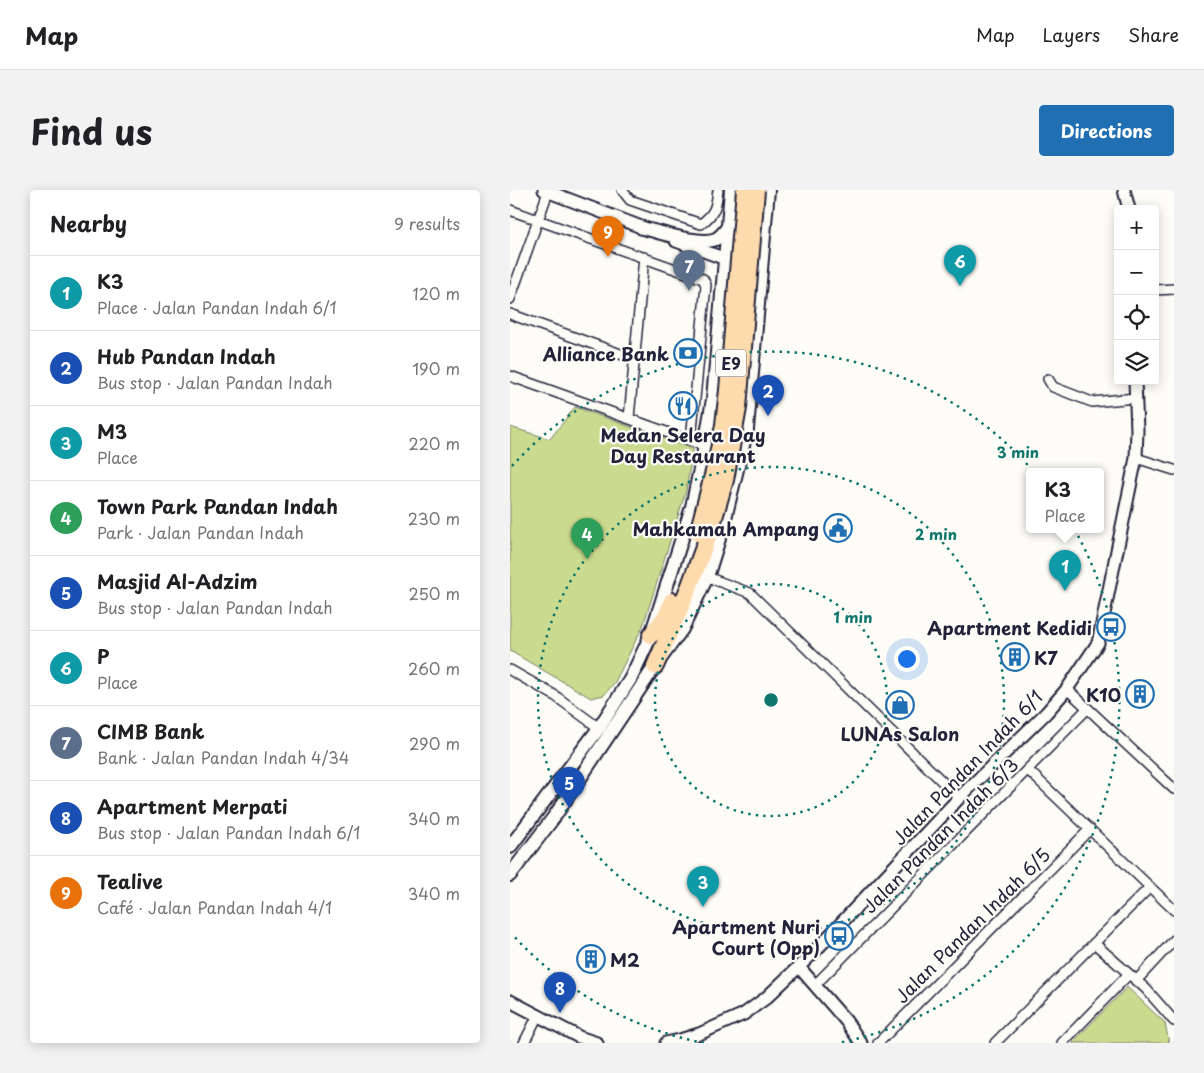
<!DOCTYPE html>
<html lang="en">
<head>
<meta charset="utf-8">
<style>
	:root { --surface:#fff; --page:#f2f2f2; --text:#202124; --muted:#757577; --line:#e0e0e0; --accent:#1f6fb2 }
	body { margin:0; font-family:"Playpen Sans",sans-serif; background:var(--page); color:var(--text) }
	.controls { position:absolute; right:15px; top:15px; display:grid; overflow:hidden; border-radius:5px; box-shadow:0 2px 12px #0003 }
	.controls button { width:45px; height:45px; display:grid; place-items:center; padding:0; border:0; border-bottom:1px solid var(--line); background:var(--surface); color:var(--text); font:25px sans-serif }
	.you { position:absolute; left:396px; top:468px; width:18px; height:18px; margin:-12px; border:4px solid #fff; border-radius:50%; background:#1a73e8; box-shadow:0 0 0 8px #1a73e833 }
	.badge { display:grid; place-items:center; width:32px; height:32px; border-radius:50%; background:var(--accent); color:#fff; font-size:16px; font-weight:700 }
	.pin { position:absolute; translate:-50% -41px; filter:drop-shadow(0 1px 2px #0008) }
	.pin::after { content:''; position:absolute; top:26px; width:18px; height:15px; background:inherit; clip-path:polygon(0 0,100% 0,50% 100%) }
	.popup { position:absolute; left:516px; top:278px; width:78px; height:65px; box-sizing:border-box; display:grid; place-content:center; border-radius:5px; background:var(--surface); filter:drop-shadow(0 1px 4px #0005); font-size:16px; white-space:nowrap; color:var(--muted) }
	.popup b { font-size:19px; color:var(--text) }
	.popup::after { content:''; position:absolute; left:50%; top:100%; margin-left:-10px; border:10px solid transparent; border-top-color:var(--surface) }
	.list { margin:0; padding:0; list-style:none }
	h2 { display:flex; justify-content:space-between; align-items:center; height:65px; margin:0; padding:0 20px; font-size:21px }
	h2 small { font-size:16px; font-weight:400; color:var(--muted) }
	.list li { display:grid; grid-template-columns:32px 1fr auto; gap:15px; align-items:center; box-sizing:border-box; height:75px; padding:0 20px; border-top:1px solid var(--line) }
	.list b { display:block; font-size:19px; white-space:nowrap }
	.list p { margin:0; font-size:16px; white-space:nowrap; color:var(--muted) }
	.list em { font-size:16px; font-style:normal; color:var(--muted) }
	.icon { flex:none; width:28px; height:28px; fill:none; stroke:currentColor; stroke-width:2; stroke-linecap:round; stroke-linejoin:round }
	.map { position:relative; flex:none; width:664px; height:853px; overflow:hidden; border-radius:5px }
	header { display:flex; align-items:center; gap:30px; box-sizing:border-box; height:70px; padding:0 25px; background:var(--surface); border-bottom:1px solid var(--line) }
	header strong { font-size:24px }
	nav { display:flex; gap:28px; margin-inline-start:auto; font-size:18px }
	.intro { display:flex; align-items:center; justify-content:space-between; box-sizing:border-box; height:120px; padding:0 30px }
	h1 { margin:0; font-size:35px }
	.button { padding:12px 22px; border-radius:5px; background:var(--accent); color:#fff; font-size:18px; font-weight:700 }
	main { display:flex; gap:30px; padding:0 30px }
	aside { flex:1; background:var(--surface); border-radius:5px; box-shadow:0 2px 12px #0003 }
	.map>svg:first-child { display:block }
	.green { fill:#cada8e; stroke:#767e64 }
	.lines { fill:none; stroke-linecap:round; stroke-linejoin:round }
	.minor-casing { stroke:#22223b; stroke-width:12 }
	.tertiary-casing { stroke:#22223b; stroke-width:15 }
	.secondary-casing { stroke:#22223b; stroke-width:16 }
	.motorway-casing { stroke:#22223b; stroke-width:20 }
	.minor { stroke:#fdfcf7; stroke-width:9 }
	.tertiary { stroke:#fdfcf7; stroke-width:11 }
	.secondary { stroke:#fdfcf7; stroke-width:12 }
	.motorway { stroke:#fedbac; stroke-width:16 }
	.motorway-bridge-casing { stroke:#22223b; stroke-width:20; stroke-linecap:butt }
	.motorway-bridge { stroke:#fedbac; stroke-width:16 }
	.ring { fill:none; stroke:#0f766e; stroke-width:2.5; stroke-dasharray:2.5 5 }
	.labels { text-anchor:middle; dominant-baseline:central; stroke-width:4.5; stroke-linejoin:round; paint-order:stroke }
	.shield { fill:#fdfcf7; stroke:#646373; stroke-width:1 }
	.shield-label { font-size:16px; font-weight:bold; fill:#22223b }
	.poi-label { font-size:18px; font-weight:bold; fill:#22223b; stroke:#fdfcf7; text-anchor:end }
	.street-label { font-size:18px; fill:#22223b; stroke:#fdfcf7 }
	.centre { fill:#0f766e; stroke:#fdfcf7; stroke-width:2.5 }
	.ring-label { font-size:15px; text-anchor:middle; font-weight:bold; fill:#0f766e; stroke:#fdfcf7; stroke-width:4.5; stroke-linejoin:round; paint-order:stroke }
</style>
</head>
<body>
<header>
<strong>Map</strong>
<nav><a>Map</a><a>Layers</a><a>Share</a></nav>
</header>
<div class="intro"><h1>Find us</h1><a class="button">Directions</a></div>
<main>
<aside>
<h2>Nearby<small>9 results</small></h2>
<ul class="list">
<li><span class="badge" style="background:#0f9aa8">1</span><div><b>K3</b><p>Place · Jalan Pandan Indah 6/1</p></div><em>120 m</em></li>
<li><span class="badge" style="background:#1a4fb4">2</span><div><b>Hub Pandan Indah</b><p>Bus stop · Jalan Pandan Indah</p></div><em>190 m</em></li>
<li><span class="badge" style="background:#0f9aa8">3</span><div><b>M3</b><p>Place</p></div><em>220 m</em></li>
<li><span class="badge" style="background:#2e9e5b">4</span><div><b>Town Park Pandan Indah</b><p>Park · Jalan Pandan Indah</p></div><em>230 m</em></li>
<li><span class="badge" style="background:#1a4fb4">5</span><div><b>Masjid Al-Adzim</b><p>Bus stop · Jalan Pandan Indah</p></div><em>250 m</em></li>
<li><span class="badge" style="background:#0f9aa8">6</span><div><b>P</b><p>Place</p></div><em>260 m</em></li>
<li><span class="badge" style="background:#5c6f8a">7</span><div><b>CIMB Bank</b><p>Bank · Jalan Pandan Indah 4/34</p></div><em>290 m</em></li>
<li><span class="badge" style="background:#1a4fb4">8</span><div><b>Apartment Merpati</b><p>Bus stop · Jalan Pandan Indah 6/1</p></div><em>340 m</em></li>
<li><span class="badge" style="background:#e8710a">9</span><div><b>Tealive</b><p>Café · Jalan Pandan Indah 4/1</p></div><em>340 m</em></li>
</ul>
</aside>
<div class="map">
<svg width="664" height="853" viewBox="0 0 664 853">
	<rect width="100%" height="100%" fill="#fdfcf7"/>
	<filter id="ink" filterUnits="userSpaceOnUse"><feTurbulence type="fractalNoise" baseFrequency=".02" numOctaves="2"/><feDisplacementMap in="SourceGraphic" scale="10" xChannelSelector="R" yChannelSelector="G"/><feConvolveMatrix kernelMatrix="1 2 1 2 8 2 1 2 1" color-interpolation-filters="sRGB"/></filter>
	<g filter="url(#ink)">
		<!-- green -->
		<path class="green" d="M65,217L183,259L176,301L133,436L105,492L94,505L81,508L0,461V237L40,249Z
			M617,797L655,833L659,853H562Z"/>
		<g class="lines">
			<defs>
				<path id="minor" d="M112,0L120,10L191,34C205,23 206,18 208,0
					M0,20L193,89L196,95L181,250
					M645,100L664,99
					M0,109L38,2
					M0,124L124,169
					M0,186L195,256
					M538,189L543,197L582,212L626,208
					M119,228L134,67
					M626,268L664,280
					M197,387L240,403L449,608
					M0,480L44,505L89,538
					M557,499L664,599
					M518,580L664,720
					M584,753L636,799L664,831
					M626,791L664,750
					M306,794L577,519
					M14,853L27,827
					M368,853L580,639
					M485,853L640,697
					M552,853L619,784"/>
				<path id="tertiary" d="M34,0L139,40
					M614,0L619,19
					M166,51L224,72
					M289,777L336,831L351,853
					M0,811L69,847L87,853
					M156,853L170,850L189,844L234,824L256,808L303,763L449,608L536,523L557,499L588,453L626,268L627,240L625,191"/>
				<path id="secondary" d="M132,38C150,42 190,56 206,49C212,46 215,41 219,35
					M0,657L89,538L121,488L141,445L182,317L195,256L203,209L221,0
					M0,685L44,627L145,476L172,439L197,387L213,336L237,239L258,0"/>
				<path id="motorway" d="M141,445L157,425L162,411
					M145,476L179,398L200,341"/>
			</defs>
			<!-- minor casing -->
			<use href="#minor" class="minor-casing"/>
			<!-- tertiary casing -->
			<use href="#tertiary" class="tertiary-casing"/>
			<!-- secondary casing -->
			<use href="#secondary" class="secondary-casing"/>
			<!-- motorway casing -->
			<use href="#motorway" class="motorway-casing"/>
			<!-- minor -->
			<use href="#minor" class="minor"/>
			<!-- tertiary -->
			<use href="#tertiary" class="tertiary"/>
			<!-- secondary -->
			<use href="#secondary" class="secondary"/>
			<!-- motorway -->
			<use href="#motorway" class="motorway"/>
			<defs>
				<path id="motorway-bridge" d="M200,341L215,290L228,218L246,0
					M188,343L206,274L214,235L218,200L235,0"/>
			</defs>
			<!-- motorway-bridge casing -->
			<use href="#motorway-bridge" class="motorway-bridge-casing"/>
			<!-- motorway-bridge -->
			<use href="#motorway-bridge" class="motorway-bridge"/>
		</g>
	</g>
	<!-- distance rings -->
	<g class="ring">
		<circle cx="261" cy="510" r="116"/>
		<circle cx="261" cy="510" r="233"/>
		<path d="M194 853A349 349 0 0 1 2 744M2 276A349 349 0 1 1 328 853"/>
	</g>
	<!-- icons -->
	<defs>
		<symbol id="bank-ring" viewBox="-11 -11 22 22"><circle r="9.5" fill="#fdfcf7" stroke="#1f6fb2" stroke-width="1.5"/><path d="M-6-4H6V4H-6ZM0-2.3a2.3 2.3 0 1 0 0 4.6a2.3 2.3 0 1 0 0-4.6Z" fill="#1f6fb2"/></symbol>
		<symbol id="restaurant-ring" viewBox="-11 -11 22 22"><circle r="9.5" fill="#fdfcf7" stroke="#1f6fb2" stroke-width="1.5"/><path d="M-5-6h1v4h1v-4h1v4h1v-4h1v5L-1.5 .5V6h-2V.5L-5-1ZM5-6V6H3V1.5H1.5Q1.5-4 5-6Z" fill="#1f6fb2"/></symbol>
		<symbol id="civic-ring" viewBox="-11 -11 22 22"><circle r="9.5" fill="#fdfcf7" stroke="#1f6fb2" stroke-width="1.5"/><path d="M-.6-6.5H3V-4.5H.6V-3L4-1V1h2V6H-6V1h2V-1L-.6-3ZM-1.2 2.5V6h2.4V2.5Z" fill="#1f6fb2"/></symbol>
		<symbol id="bus-ring" viewBox="-11 -11 22 22"><circle r="9.5" fill="#fdfcf7" stroke="#1f6fb2" stroke-width="1.5"/><path d="M-5-6H5V4H4V6H2V4H-2V6H-4V4H-5ZM-3.5-4V0h7V-4ZM-3.5 1.2v1.5H-2V1.2ZM2 1.2v1.5H3.5V1.2Z" fill="#1f6fb2"/></symbol>
		<symbol id="building-ring" viewBox="-11 -11 22 22"><circle r="9.5" fill="#fdfcf7" stroke="#1f6fb2" stroke-width="1.5"/><path d="M-4-6H4V6H1V3H-1V6H-4ZM-2.5-4.3h1.7v1.8h-1.7ZM.8-4.3h1.7v1.8H.8ZM-2.5-1h1.7V.8h-1.7ZM.8-1h1.7V.8H.8Z" fill="#1f6fb2"/></symbol>
		<symbol id="shop-ring" viewBox="-11 -11 22 22"><circle r="9.5" fill="#fdfcf7" stroke="#1f6fb2" stroke-width="1.5"/><path d="M-5-2.5h2.3a2.7 3.5 0 0 1 5.4 0H5L5.5 6h-11ZM-1.5-2.5h3a1.5 2.3 0 0 0-3 0Z" fill="#1f6fb2"/></symbol>
	</defs>
	<g fill-rule="evenodd">
		<use href="#bank-ring" x="162" y="147" width="32" height="32"/>
		<use href="#restaurant-ring" x="157" y="200" width="32" height="32"/>
		<use href="#civic-ring" x="312" y="322" width="32" height="32"/>
		<use href="#bus-ring" x="585" y="421" width="32" height="32"/>
		<use href="#building-ring" x="489" y="451" width="32" height="32"/>
		<use href="#building-ring" x="614" y="488" width="32" height="32"/>
		<use href="#shop-ring" x="374" y="499" width="32" height="32"/>
		<use href="#bus-ring" x="313" y="730" width="32" height="32"/>
		<use href="#building-ring" x="65" y="753" width="32" height="32"/>
	</g>
	<g class="labels">
		<!-- shield labels -->
		<rect class="shield" x="206" y="159.5" width="30" height="27" rx="4"/>
		<g class="shield-label">
			<text x="221" y="173">E9</text>
		</g>
		<!-- poi labels -->
		<g class="poi-label">
			<text x="159" y="163">Alliance Bank</text>
			<text x="173" y="244" text-anchor="middle">Medan Selera Day<tspan x="173" dy="21">Day Restaurant</tspan></text>
			<text x="309" y="338">Mahkamah Ampang</text>
			<text x="582" y="437">Apartment Kedidi</text>
			<text x="524" y="467" text-anchor="start">K7</text>
			<text x="611" y="504">K10</text>
			<text x="390" y="543" text-anchor="middle">LUNAs Salon</text>
			<text x="310" y="736">Apartment Nuri<tspan x="310" dy="21">Court (Opp)</tspan></text>
			<text x="100" y="769" text-anchor="start">M2</text>
		</g>
		<!-- street labels -->
		<g class="street-label">
			<text transform="translate(457 577) rotate(-46)">Jalan Pandan Indah 6/1</text>
			<text transform="translate(430 645) rotate(-45)">Jalan Pandan Indah 6/3</text>
			<text transform="translate(462 735) rotate(-45)">Jalan Pandan Indah 6/5</text>
		</g>
	</g>
	<circle cx="261" cy="510" r="8" class="centre"/>
	<g class="ring-label">
		<text x="508" y="268">3 min</text>
		<text x="426" y="350">2 min</text>
		<text x="343" y="433">1 min</text>
	</g>
</svg>
<div class="controls">
<button>+</button>
<button>−</button>
<button><svg class="icon" aria-label="locate" viewBox="0 0 24 24"><circle cx="12" cy="12" r="6"/><path d="M12 2v4M12 18v4M2 12h4M18 12h4"/></svg></button>
<button><svg class="icon" aria-label="layers" viewBox="0 0 24 24"><path d="M12 4l9 5-9 5-9-5zM3 14l9 5 9-5"/></svg></button>
</div>
<div class="you"></div>
<div class="pin badge" style="left:555px;top:401px;background:#0f9aa8">1</div>
<div class="popup"><b>K3</b>Place</div>
<div class="pin badge" style="left:258px;top:226px;background:#1a4fb4">2</div>
<div class="pin badge" style="left:193px;top:717px;background:#0f9aa8">3</div>
<div class="pin badge" style="left:77px;top:369px;background:#2e9e5b">4</div>
<div class="pin badge" style="left:59px;top:618px;background:#1a4fb4">5</div>
<div class="pin badge" style="left:450px;top:96px;background:#0f9aa8">6</div>
<div class="pin badge" style="left:179px;top:101px;background:#5c6f8a">7</div>
<div class="pin badge" style="left:50px;top:823px;background:#1a4fb4">8</div>
<div class="pin badge" style="left:98px;top:67px;background:#e8710a">9</div>
</div>
</main>
</body>
</html>
